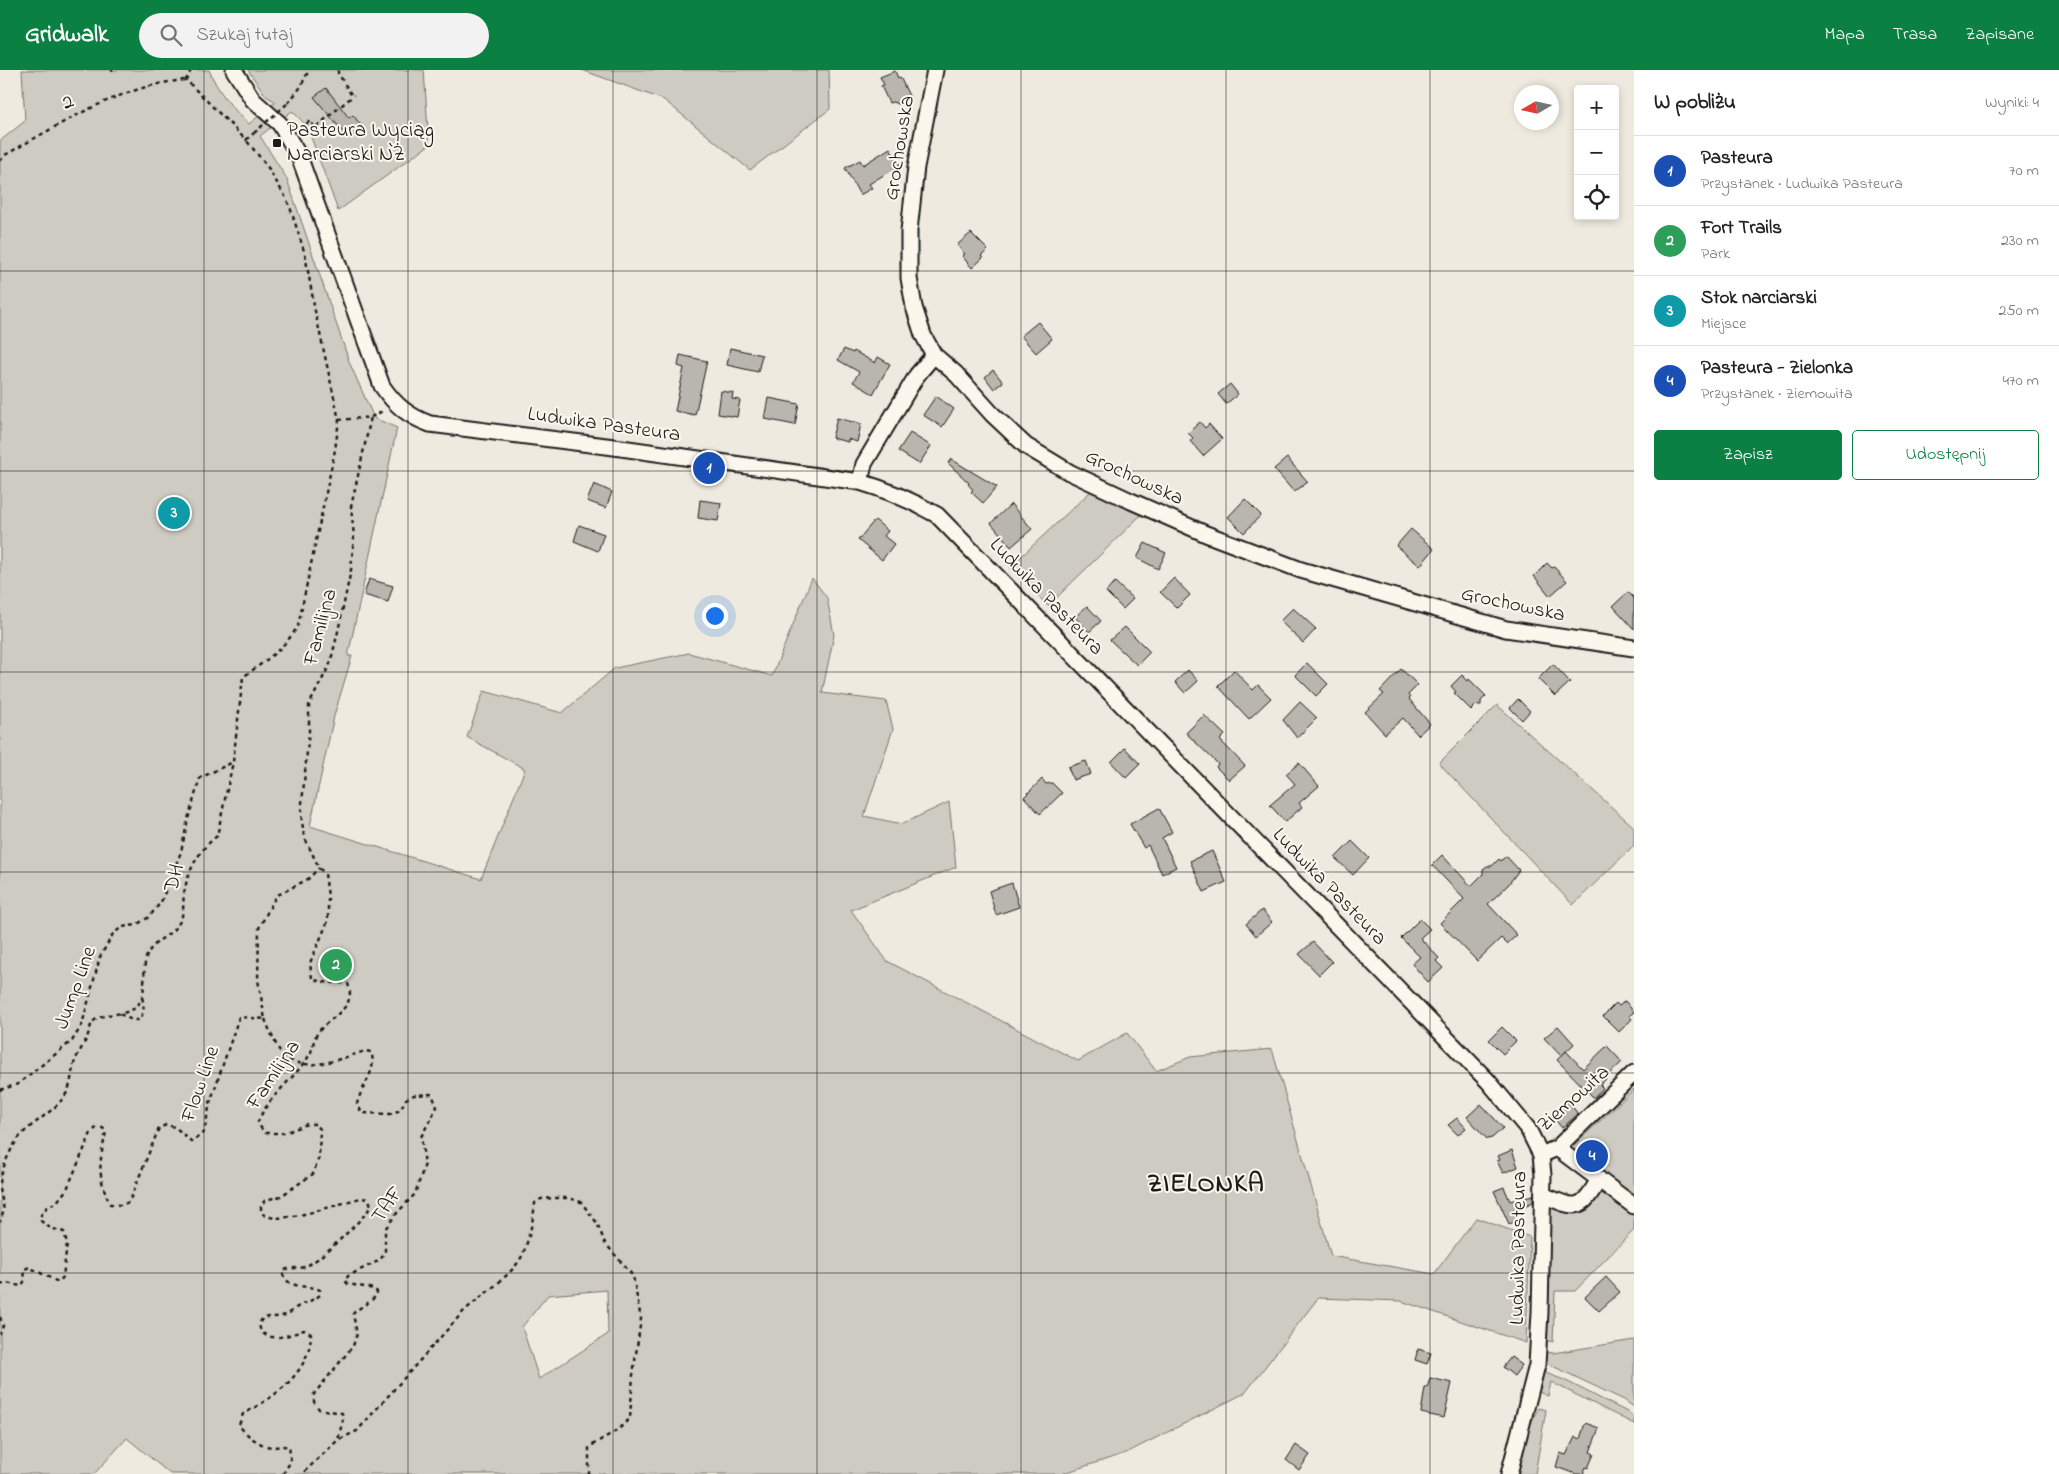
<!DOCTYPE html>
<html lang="pl">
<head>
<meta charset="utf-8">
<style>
	:root { --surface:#fff; --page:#f2f2f2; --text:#222; --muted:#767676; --line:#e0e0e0; --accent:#0b8043 }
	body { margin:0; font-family:"Indie Flower",sans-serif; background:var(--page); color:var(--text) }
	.controls { position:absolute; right:15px; top:15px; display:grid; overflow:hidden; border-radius:5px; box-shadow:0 2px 8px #0003 }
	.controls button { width:45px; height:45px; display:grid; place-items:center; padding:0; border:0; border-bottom:1px solid var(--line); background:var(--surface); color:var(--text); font:25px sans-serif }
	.compass { position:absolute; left:1514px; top:15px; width:45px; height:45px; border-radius:50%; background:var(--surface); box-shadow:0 2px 8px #0003; rotate:261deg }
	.you { position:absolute; left:714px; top:545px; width:18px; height:18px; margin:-12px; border:4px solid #fff; border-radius:50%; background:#1a73e8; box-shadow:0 0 0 8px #1a73e833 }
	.badge { display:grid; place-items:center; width:32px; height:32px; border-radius:50%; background:var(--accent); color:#fff; font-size:16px; font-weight:700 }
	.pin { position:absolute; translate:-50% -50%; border:2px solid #fff; box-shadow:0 1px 5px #0006 }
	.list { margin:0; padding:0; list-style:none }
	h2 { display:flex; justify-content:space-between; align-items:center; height:65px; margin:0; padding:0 20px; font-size:21px }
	h2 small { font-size:16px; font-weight:400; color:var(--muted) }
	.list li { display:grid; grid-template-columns:32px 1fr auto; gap:15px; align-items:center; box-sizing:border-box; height:70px; padding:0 20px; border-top:1px solid var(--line) }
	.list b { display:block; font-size:19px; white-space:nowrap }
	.list p { margin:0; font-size:16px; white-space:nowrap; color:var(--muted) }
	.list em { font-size:16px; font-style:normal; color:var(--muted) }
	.actions { display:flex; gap:10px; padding:15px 20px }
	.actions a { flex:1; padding:11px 0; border:1px solid var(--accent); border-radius:5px; text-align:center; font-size:18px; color:var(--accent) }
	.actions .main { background:var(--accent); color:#fff }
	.icon { flex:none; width:28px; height:28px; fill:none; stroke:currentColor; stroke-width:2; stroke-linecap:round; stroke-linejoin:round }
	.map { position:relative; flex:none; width:1634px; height:1404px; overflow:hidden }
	header { display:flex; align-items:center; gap:30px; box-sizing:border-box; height:70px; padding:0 25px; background:var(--accent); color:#fff }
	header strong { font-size:24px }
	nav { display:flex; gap:28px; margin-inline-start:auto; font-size:18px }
	.search { width:350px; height:45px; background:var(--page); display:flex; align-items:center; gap:12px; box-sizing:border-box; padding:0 18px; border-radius:28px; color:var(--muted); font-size:19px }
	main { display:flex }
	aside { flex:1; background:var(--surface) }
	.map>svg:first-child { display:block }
	.green { fill:#ceccc2; stroke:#75746f; fill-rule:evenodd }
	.building { fill:#b9b6af; stroke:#1c1c1c }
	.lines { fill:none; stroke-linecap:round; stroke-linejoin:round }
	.minor-casing { stroke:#1c1c1c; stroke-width:19 }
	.path { stroke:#1c1c1c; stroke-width:2.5; stroke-dasharray:4 4; stroke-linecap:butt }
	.minor { stroke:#fbf7ec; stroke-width:15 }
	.path-bridge { stroke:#1c1c1c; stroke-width:2.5; stroke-dasharray:4 4; stroke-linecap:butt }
	.grid { fill:none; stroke:#1c1c1c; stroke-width:1; stroke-opacity:0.55 }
	.poi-dot { fill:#1c1c1c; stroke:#fbf7ec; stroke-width:2 }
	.labels { text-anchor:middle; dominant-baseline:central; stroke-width:4; stroke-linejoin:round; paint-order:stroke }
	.street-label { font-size:21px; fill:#1c1c1c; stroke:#fbf7ec }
	.poi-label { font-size:21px; fill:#1c1c1c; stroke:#fbf7ec; text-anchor:start }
	.district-label { font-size:26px; font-weight:bold; letter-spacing:1px; fill:#1c1c1c; stroke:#fbf7ec }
</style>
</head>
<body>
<header>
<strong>Gridwalk</strong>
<div class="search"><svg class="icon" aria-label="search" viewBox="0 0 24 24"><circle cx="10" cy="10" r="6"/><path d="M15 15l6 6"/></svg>Szukaj tutaj</div>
<nav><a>Mapa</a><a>Trasa</a><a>Zapisane</a></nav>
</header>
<main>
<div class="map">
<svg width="1634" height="1404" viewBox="0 0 1634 1404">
	<rect width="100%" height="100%" fill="#eeeadf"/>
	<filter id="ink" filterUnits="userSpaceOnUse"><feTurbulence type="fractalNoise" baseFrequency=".02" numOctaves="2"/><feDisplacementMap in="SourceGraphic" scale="10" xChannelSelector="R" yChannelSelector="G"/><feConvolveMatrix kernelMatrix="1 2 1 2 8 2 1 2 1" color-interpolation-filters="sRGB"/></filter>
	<g filter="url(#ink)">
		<!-- green -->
		<path class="green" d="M22,0H209C218,22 232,38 249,54L276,32L266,26L248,0H424L429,75L338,141L307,56L292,41L260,66L287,109L350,294L374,348L397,358L348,586H352L334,646L310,756L481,809L525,699L467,667L484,621L562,643L615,598L689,583L772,606L812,508L827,528L834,565L822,623L886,631L893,659L864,746L902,754L949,732L956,797L851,840L887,891L1078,991L1127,963L1156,1001L1190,987L1272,979L1331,1186L1434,1204L1476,1148L1530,1167L1526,1273L1401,1231L1318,1228L1245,1323L1126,1383L1061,1404H170L127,1368L94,1404H0V71L25,51ZM607,1220L608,1264L539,1309L522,1257L548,1225Z
			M582,0H829L830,39L750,100L664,30Z
			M1092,420L1143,443L1048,536L1010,497Z
			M1497,635L1634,757V775L1573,835L1439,693Z
			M1634,1019V1132L1571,1078Z
			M1602,1116L1634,1143V1160L1575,1221H1555L1553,1272L1546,1270L1550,1134C1578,1148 1592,1148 1602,1116Z
			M1634,1270V1337L1624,1330L1544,1292L1545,1282L1553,1283Z
			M1543,1302L1564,1310L1629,1343L1634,1347V1354L1551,1312L1548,1326L1539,1322Z
			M1538,1338L1546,1340L1535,1404H1518L1528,1360Z"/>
		<!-- building -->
		<path class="building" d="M895,1L898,8L900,7L910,28L904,31L902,35L892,32L889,33L881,16L884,15L880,7Z
			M326,18L349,48L353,45L363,58L349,69L314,27Z
			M890,78L900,95L869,114L872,118L860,125L845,98L860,90L863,95Z
			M971,163L988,180L981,186L983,188L972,198L962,186L965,184L957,175Z
			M1038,252L1052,269L1036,283L1021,266Z
			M730,278L762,285L758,302L727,295Z
			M844,279L853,283L854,281L875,293L878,287L890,294L873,324L853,312L859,302L838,290Z
			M680,285L707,291L695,345L675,341L684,298L678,296Z
			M993,300L1003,312L994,319L985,307Z
			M1230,314L1238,324L1226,334L1218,324Z
			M721,321L733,323L732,329L740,330L737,347L718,344Z
			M936,326L954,339L942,357L923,345Z
			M769,328L799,334L795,355L765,349Z
			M837,348L861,354L857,372L848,369V372L832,368Z
			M1200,352L1205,358L1209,354L1222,369L1203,386L1190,371L1193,368L1188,363Z
			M910,363L931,376L919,394L898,381Z
			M1287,388L1308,412L1294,422L1274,399Z
			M951,389L997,417L983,433L971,422L973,420L968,414L969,413L948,393Z
			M594,414L612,422L606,438L587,431Z
			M1245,429L1261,445L1244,463L1228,447Z
			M700,430L721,433L718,451L698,448Z
			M1011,434L1032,459L1011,477L991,453Z
			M875,450L888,461L884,466L894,474L882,490L858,470Z
			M579,455L604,464L598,481L574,471Z
			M1411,459L1434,479L1420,496L1396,476Z
			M1145,473L1166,483L1158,499L1137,488Z
			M1547,493L1552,498L1554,497L1567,511L1550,526L1534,506Z
			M1174,508L1190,525L1177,538L1160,522Z
			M369,509L393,516L388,532L364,525Z
			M1115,512L1133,529L1123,539L1106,522Z
			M1628,522L1634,528V559L1613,536Z
			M1087,536L1101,551L1089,562L1075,547Z
			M1293,538L1316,559L1303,573L1280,551Z
			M1125,557L1150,582L1137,595L1110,570Z
			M1307,593L1328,614L1316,626L1295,605Z
			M1553,594L1570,612L1555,626L1538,609Z
			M1401,599L1418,615L1408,625L1410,628L1409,629L1430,654L1418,665L1403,648L1385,664L1365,642L1384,624L1380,621Z
			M1188,600L1198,611L1185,623L1175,612Z
			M1234,600L1253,620L1258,615L1271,628L1249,649L1218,616Z
			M1462,605L1468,611L1469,609L1486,626L1481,631V635H1476L1471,640L1454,623L1456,622L1451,616Z
			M1518,629L1530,641L1522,650L1510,638Z
			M1300,632L1317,648L1297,668L1283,650Z
			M1204,645L1225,665L1220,670L1245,696L1229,710L1216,697L1218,694L1186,663Z
			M1125,678L1140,694L1126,708L1111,692Z
			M1086,691L1091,704L1073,710L1068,697Z
			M1299,693L1319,716L1299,733L1302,737L1285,752L1270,735L1295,714L1286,704Z
			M1042,709L1046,714L1052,713L1062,723L1040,744L1024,727Z
			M1159,738L1172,762L1162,768L1176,797L1162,804L1148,775L1144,778L1130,754Z
			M1352,771L1369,788L1353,805L1335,788Z
			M1212,781L1226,812L1204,822L1190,791Z
			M1442,785L1471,816L1483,804V799L1487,796H1492L1499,789L1501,791L1506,786L1519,800L1508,815L1488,834L1517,865L1507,874L1501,868L1477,891L1440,853L1464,829L1432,795Z
			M1012,813L1019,837L996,845L989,821Z
			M1262,840L1272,852L1256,866L1246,854Z
			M1420,849L1430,859L1420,868L1439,888L1436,891L1443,898L1428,912L1412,894L1420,887L1401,868Z
			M1313,872L1332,892L1319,905L1299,884Z
			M1625,931L1634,942L1629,946L1632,949L1619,962L1603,946L1616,933L1619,936Z
			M1558,956L1574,974L1561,986L1544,968Z
			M1502,957L1516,971L1503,984L1489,970Z
			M1607,976L1622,992L1605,1008L1606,1009L1600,1015L1603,1018L1594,1028L1557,990L1566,981L1583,999Z
			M1568,1031L1578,1044L1562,1058L1551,1045Z
			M1481,1034L1503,1058L1492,1068L1487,1069L1467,1047Z
			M1457,1048L1466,1058L1458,1065L1448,1055Z
			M1512,1080L1518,1097L1503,1103L1497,1091L1500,1090L1498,1086Z
			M1504,1117L1510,1131L1533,1125V1132L1513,1141L1517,1151L1509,1154L1494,1121Z
			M1606,1207L1620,1222L1599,1241L1585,1227Z
			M1418,1279L1431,1283L1427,1294L1415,1290Z
			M1511,1287L1522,1295L1514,1306L1503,1297Z
			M1430,1308L1452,1313L1444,1348L1421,1343L1425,1318H1427Z
			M1585,1353L1599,1358L1590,1382L1594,1384L1588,1398L1586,1397L1583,1404H1576L1556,1397L1560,1383L1566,1385L1575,1367L1580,1369Z
			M1296,1375L1310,1385L1299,1400L1286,1390Z"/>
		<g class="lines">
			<defs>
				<path id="minor" d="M234,0L253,30L280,54L299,86L382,316C395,335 408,346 430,354L614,377L860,412C888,420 912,431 937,445L1488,1011L1528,1059L1541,1085L1543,1105L1540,1242L1537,1295L1509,1404
					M935,0L916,97L909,161V208L914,237L923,265L934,285L956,304L992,344L1026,376L1069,402L1131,431L1206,464L1301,500L1506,559L1634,578
					M860,412L864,394L917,305L934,285
					M1557,1078L1634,1136
					M1541,1085L1557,1078L1634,1003
					M1543,1125C1576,1139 1581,1142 1599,1109"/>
			</defs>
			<!-- minor casing -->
			<use href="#minor" class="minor-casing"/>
			<!-- path -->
			<path class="path" d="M191,0L186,10L246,70L254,63
				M338,0V3L352,26
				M111,1L113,0
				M288,33L300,18L309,0
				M300,59L310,51L315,58L354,25
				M0,91L5,85C61,54 120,15 186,10
				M339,350L371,347L383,341
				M120,944L132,950H139C145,942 144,936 142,927
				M265,949C269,959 273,969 278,978C297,1008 339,989 365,981L371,982C378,1001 361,1016 357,1034L362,1043L390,1044L400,1040L406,1029L414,1025L432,1024L437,1037L421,1067L425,1094L415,1124L397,1143L385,1159V1183L380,1190L348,1206L345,1211L348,1214L374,1219L377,1222C373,1234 360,1235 353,1244L357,1264L353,1276L314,1324V1332L319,1339L342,1343L343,1349L338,1370L302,1404
				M0,1020L18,1014L72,971L82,955L100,887L113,864L122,857L136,855L149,847L161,832L181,782L188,749L200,708L233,692
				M0,1113C2,1096 12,1074 24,1062C38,1049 56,1040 66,1024C72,1014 71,1002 75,991C78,983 84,975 87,967C89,963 90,957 92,953C102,940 126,948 137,936C148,924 142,902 146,888C152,869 174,866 181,849C184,841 183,832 184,823C188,800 199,780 217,766L233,692L243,607C264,592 284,579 298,556L335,380L339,350L315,241L305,184L290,137L286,128L267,96L246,70
				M0,1119L4,1140L0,1152
				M0,1215L6,1213L21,1216L24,1212L25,1199L29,1197L56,1211H60L63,1207L67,1173L64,1162L50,1158L41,1151V1145L48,1136L56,1133L67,1119L91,1063L96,1058H103L106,1062C99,1093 97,1105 110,1134L121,1135L129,1132L159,1058L166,1055L175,1057L192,1072L204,1062L210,1033L239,947L265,949L258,910L259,858L276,826L308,809L319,798
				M0,1247L3,1256L0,1264
				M340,1369L357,1361L463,1242C479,1227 512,1206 522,1186C529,1170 533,1151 535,1133L541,1129L553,1128H569L581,1132L597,1153L605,1173L633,1206L641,1249L633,1305L630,1348L619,1359L589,1377V1404
				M283,1404L291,1391L289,1377C282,1375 280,1377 273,1377C261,1377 245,1364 239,1355L243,1344C275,1327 310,1303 311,1264L304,1260C293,1264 271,1273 262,1262C258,1257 259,1252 263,1248C269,1246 276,1248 282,1246C289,1245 293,1239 299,1236C307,1232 314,1230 320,1225V1220C308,1214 290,1220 283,1205L285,1200C291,1197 298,1199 304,1197C316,1194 365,1148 371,1136L369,1129L361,1128C345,1131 269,1161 261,1141C261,1140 261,1135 261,1134L266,1130L281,1126L313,1104L319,1087L320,1059L316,1054H307L285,1063H266L261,1058L258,1052C267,1027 296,1008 310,984C313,979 313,971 316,966C325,947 358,941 348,914C336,911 322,915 312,908L310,893L328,851V826L325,804L319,798L304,766L301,744L309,661V635L330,594L337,566L351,500L354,466L351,437L371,347"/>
			<!-- minor -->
			<use href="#minor" class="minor"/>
			<!-- path-bridge -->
			<path class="path-bridge" d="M254,63L288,33"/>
		</g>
	</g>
	<!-- grid -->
	<path class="grid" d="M204,0V1404M408,0V1404M613,0V1404M817,0V1404M1021,0V1404M1226,0V1404M1430,0V1404M0,201H1634M0,401H1634M0,602H1634M0,802H1634M0,1003H1634M0,1203H1634"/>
	<!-- markers -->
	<rect class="poi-dot" x="272" y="68" width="10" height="10" rx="2.5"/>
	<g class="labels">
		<!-- street labels -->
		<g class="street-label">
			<text transform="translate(68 33) rotate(-28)">2</text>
			<text transform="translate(900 78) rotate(-81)">Grochowska</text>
			<text transform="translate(604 355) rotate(8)">Ludwika Pasteura</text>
			<text transform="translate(1134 408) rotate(25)">Grochowska</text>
			<text transform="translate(1046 527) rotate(46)">Ludwika Pasteura</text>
			<text transform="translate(1513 535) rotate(12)">Grochowska</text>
			<text transform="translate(321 557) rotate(-75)">Familijna</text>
			<text transform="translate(175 808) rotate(-75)">DH</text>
			<text transform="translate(1329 817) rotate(46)">Ludwika Pasteura</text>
			<text transform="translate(76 918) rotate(-70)">Jump Line</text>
			<text transform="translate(274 1005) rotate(-56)">Familijna</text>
			<text transform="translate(201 1014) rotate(-71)">Flow Line</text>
			<text transform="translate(1574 1029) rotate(-42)">Ziemowita</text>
			<text transform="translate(388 1135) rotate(-56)">TAF</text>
			<text transform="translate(1519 1178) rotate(-89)">Ludwika Pasteura</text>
		</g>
		<!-- poi labels -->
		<g class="poi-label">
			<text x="287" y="61">Pasteura Wyciąg<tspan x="287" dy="24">Narciarski NŻ</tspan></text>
		</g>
		<!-- district labels -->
		<g class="district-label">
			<text x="1206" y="1115">ZIELONKA</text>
		</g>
	</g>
</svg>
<div class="controls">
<button>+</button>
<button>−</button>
<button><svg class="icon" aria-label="locate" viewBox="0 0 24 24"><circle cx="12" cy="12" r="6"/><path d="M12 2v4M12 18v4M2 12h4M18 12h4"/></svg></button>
</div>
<svg class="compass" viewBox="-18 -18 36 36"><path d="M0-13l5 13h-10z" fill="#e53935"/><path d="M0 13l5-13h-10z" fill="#767676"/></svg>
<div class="you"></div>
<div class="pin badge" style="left:709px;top:398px;background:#1a4fb4">1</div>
<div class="pin badge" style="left:336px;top:895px;background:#2e9e5b">2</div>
<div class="pin badge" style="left:174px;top:443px;background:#0f9aa8">3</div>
<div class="pin badge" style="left:1592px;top:1086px;background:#1a4fb4">4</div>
</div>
<aside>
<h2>W pobliżu<small>Wyniki: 4</small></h2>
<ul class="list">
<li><span class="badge" style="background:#1a4fb4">1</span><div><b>Pasteura</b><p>Przystanek · Ludwika Pasteura</p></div><em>70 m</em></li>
<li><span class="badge" style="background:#2e9e5b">2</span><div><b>Fort Trails</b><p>Park</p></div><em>230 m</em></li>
<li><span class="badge" style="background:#0f9aa8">3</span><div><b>Stok narciarski</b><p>Miejsce</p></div><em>250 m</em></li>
<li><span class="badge" style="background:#1a4fb4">4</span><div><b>Pasteura - Zielonka</b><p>Przystanek · Ziemowita</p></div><em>470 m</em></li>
</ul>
<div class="actions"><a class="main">Zapisz</a><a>Udostępnij</a></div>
</aside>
</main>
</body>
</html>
